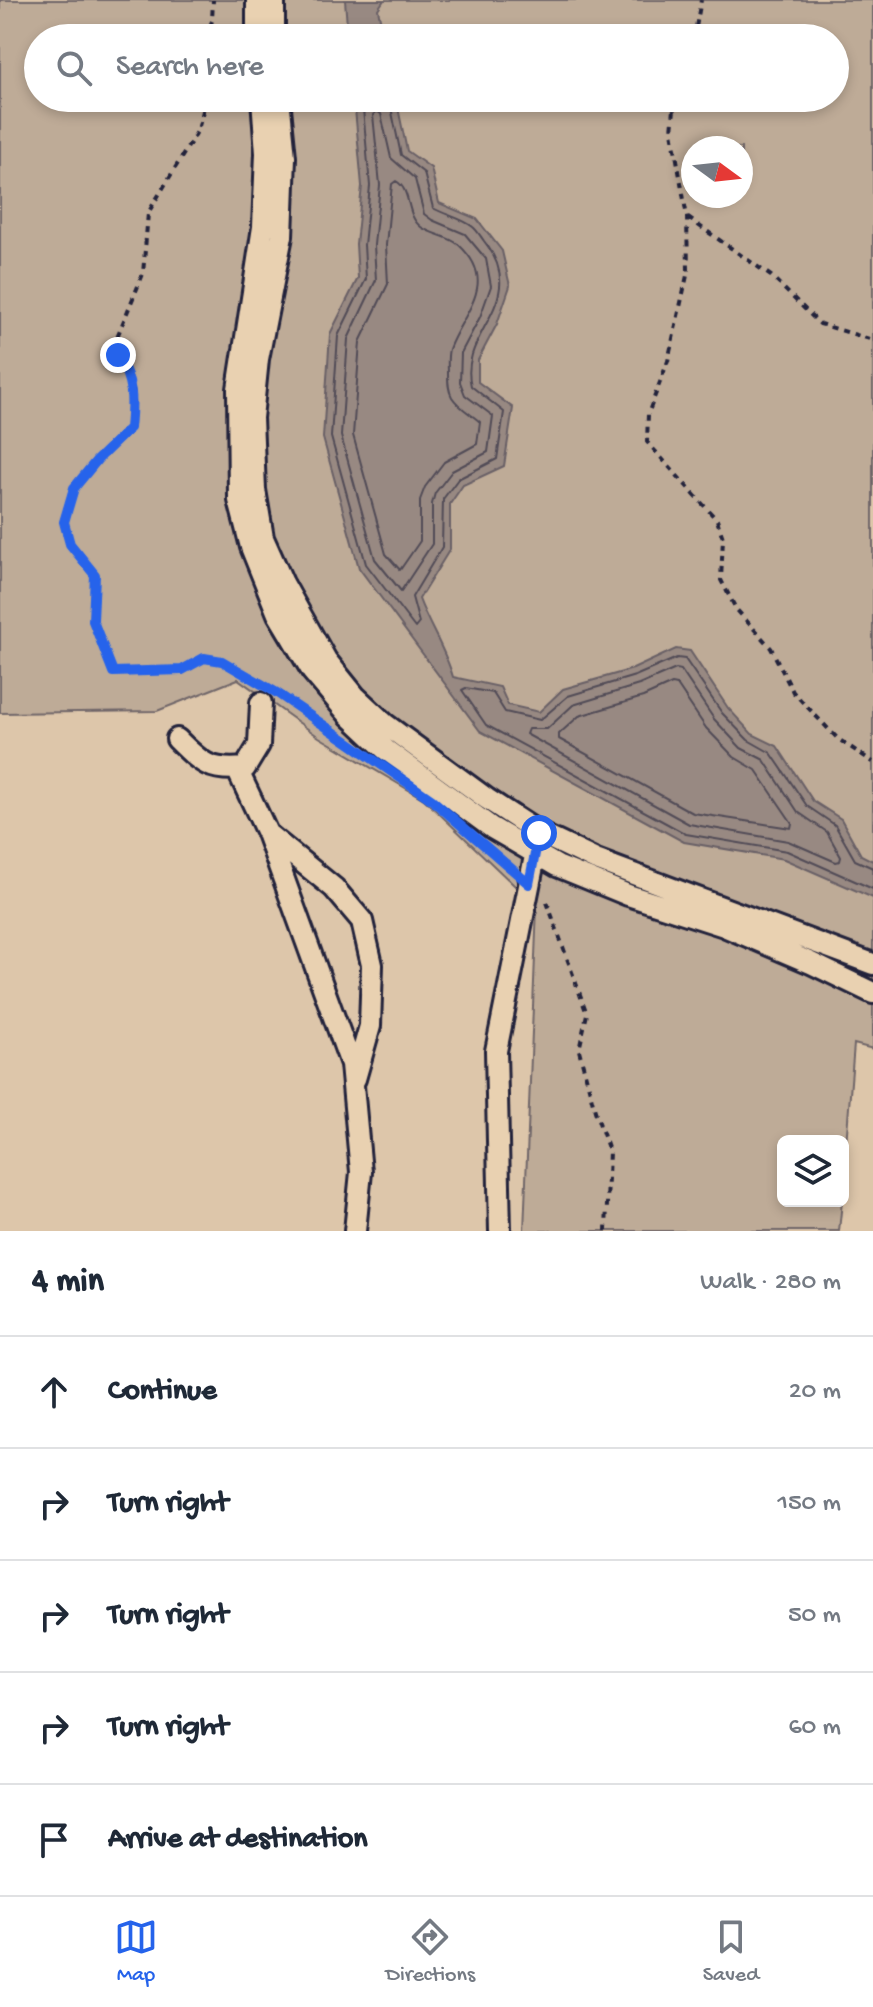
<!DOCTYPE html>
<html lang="en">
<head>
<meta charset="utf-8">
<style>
	:root { --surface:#fff; --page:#f6f6f7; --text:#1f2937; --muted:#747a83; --line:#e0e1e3; --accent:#2563eb }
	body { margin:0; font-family:"Gochi Hand",sans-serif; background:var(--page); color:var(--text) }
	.controls { position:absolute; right:24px; bottom:24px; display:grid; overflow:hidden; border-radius:12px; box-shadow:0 4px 12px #0003 }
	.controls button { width:72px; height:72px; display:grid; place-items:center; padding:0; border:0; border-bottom:2px solid var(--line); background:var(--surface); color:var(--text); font:40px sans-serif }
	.compass { position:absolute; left:681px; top:136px; width:72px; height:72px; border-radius:50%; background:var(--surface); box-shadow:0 4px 12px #0003; rotate:105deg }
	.stop { position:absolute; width:24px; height:24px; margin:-18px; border:6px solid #2563eb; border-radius:50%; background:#fff }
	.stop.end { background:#2563eb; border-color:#fff; box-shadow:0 2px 8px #0008 }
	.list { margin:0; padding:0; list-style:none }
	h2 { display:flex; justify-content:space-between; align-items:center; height:104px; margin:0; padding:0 32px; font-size:34px }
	h2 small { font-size:26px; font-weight:400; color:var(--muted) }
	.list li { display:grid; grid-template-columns:52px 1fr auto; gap:24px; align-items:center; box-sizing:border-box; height:112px; padding:0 32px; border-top:2px solid var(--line) }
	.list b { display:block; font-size:30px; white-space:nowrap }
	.list em { font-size:26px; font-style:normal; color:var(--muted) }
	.icon { flex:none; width:44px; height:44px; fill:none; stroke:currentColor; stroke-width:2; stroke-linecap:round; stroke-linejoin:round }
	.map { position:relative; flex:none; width:873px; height:1231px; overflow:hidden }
	.search { position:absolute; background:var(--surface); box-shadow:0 4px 12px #0003; left:24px; right:24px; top:24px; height:88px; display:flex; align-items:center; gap:20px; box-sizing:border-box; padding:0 28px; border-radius:44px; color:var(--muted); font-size:30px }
	.sheet { height:664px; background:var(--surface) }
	nav { display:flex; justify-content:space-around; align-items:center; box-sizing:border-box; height:112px; border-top:2px solid var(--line); background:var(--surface); font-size:22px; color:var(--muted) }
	nav a { display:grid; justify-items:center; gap:4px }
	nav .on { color:var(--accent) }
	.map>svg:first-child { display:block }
	.green { fill:#beab97; stroke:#706669; stroke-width:2; fill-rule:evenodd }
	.water { fill:#988982; stroke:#696066; stroke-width:2 }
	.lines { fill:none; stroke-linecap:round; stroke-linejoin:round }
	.shore { stroke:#514b57; stroke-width:2 }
	.street-casing { stroke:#22223b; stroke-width:26 }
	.path { stroke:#22223b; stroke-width:4; stroke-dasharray:6 6; stroke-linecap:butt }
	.street { stroke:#e9d1b1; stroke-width:20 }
	.route { stroke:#2563eb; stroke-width:10 }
</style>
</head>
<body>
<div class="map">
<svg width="873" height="1231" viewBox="0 0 873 1231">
	<rect width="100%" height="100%" fill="#ddc6aa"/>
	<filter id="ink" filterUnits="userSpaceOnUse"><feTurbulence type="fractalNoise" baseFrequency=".0125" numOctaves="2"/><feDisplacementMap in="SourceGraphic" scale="16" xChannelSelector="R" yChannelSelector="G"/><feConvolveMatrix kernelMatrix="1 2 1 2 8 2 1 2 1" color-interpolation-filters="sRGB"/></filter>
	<g filter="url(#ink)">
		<!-- green -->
		<path class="green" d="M0,0H873V1049L854,1044L843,1183V1141H783V1201H842L839,1231H524L537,907L424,799L319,737L238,679L157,711L0,713ZM38,38H835V98H38ZM693,148H741V196H693Z"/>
		<!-- water -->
		<path class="water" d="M345,0H384L378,9L384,38H348Z
			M354,98H396L407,151L431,168L439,203L477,219L502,251L510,286L497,324L478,360V382L513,408L504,466L463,485L450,504V549L419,599C429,626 445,649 453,677L500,687L508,705L539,712L563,689L633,669L676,649L690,651L728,708L752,734L777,746L813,801L841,819L861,855L873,861V898L784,859L684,842L480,731L359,568L323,438L330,334L358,278L356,244L362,186Z"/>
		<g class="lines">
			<!-- shore -->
			<path class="shore" d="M362,98L370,186L364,245L366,279L338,336L331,437L366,564L415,628L419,623L412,597L442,547L443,499L458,479L497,459L504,412L471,386C457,332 532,302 484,241C481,237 477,230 473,227C462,218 445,215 433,208L424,173L401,155L389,98
				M377,111L381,114L391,158L415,179L424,214L432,220L465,234L486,259L491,286L480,317L461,353L460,382L465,395L493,416L488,452L452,471L435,493L432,504V544L401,591L375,559L341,436L348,339L376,280L374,245L380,185L373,115Z
				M396,181C412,190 405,215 421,227C432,235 449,236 459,245C500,283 463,312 449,349C447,357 448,366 448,374C448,382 448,390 452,397C459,408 471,414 480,422L477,444L444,462L425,487L420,500V541L400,570L386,554L353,435L360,342L388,284L386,245L392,184Z
				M676,669L681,670L714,719L741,748L764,760L798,812L827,832L841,857L840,861L836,862L788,841L689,824L526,734L528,729H547L573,705L639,685Z
				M672,684L677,685L706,728L734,757L756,770L792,823L791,828L693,813L559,739V734L579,716L643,697Z
				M873,868L855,860L835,825L807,806L771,753L748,740L722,713L685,659L677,658L635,676L568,696L540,720L505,712L493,693L466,688L462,690L486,725L686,834L787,851L873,889"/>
			<defs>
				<path id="street" d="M274,0V38
					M257,38V0
					M262,98L266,153L263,227L238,389L239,500L251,547L278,614L312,671L350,716L386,750L492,828L557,866L628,895L724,926L811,963L873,993
					M279,98L285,157L282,236L258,359L252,418L255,490L263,538L283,583L326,660L355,696L385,724L487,799L539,833L596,860L873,964
					M177,739C201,763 210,772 245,768L259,745L261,703
					M237,769L267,833L351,1064L361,1172L355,1231
					M269,835L334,888L362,921L372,965L370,1026L355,1079
					M500,1231L496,1051L538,841"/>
			</defs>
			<!-- street casing -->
			<use href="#street" class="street-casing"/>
			<!-- path -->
			<path class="path" d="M206,38L212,21L213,0
				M694,38L701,0
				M202,98L204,107L198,130L148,213L143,274L117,337L118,355L127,372L133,392L130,428L97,460L74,488L64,522L70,544L95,575L93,621L113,672L182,670L204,658L222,661L258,682
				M675,98L672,131L687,217L688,271L668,361L648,414L647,442L717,520L723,538L721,580L736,609L771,648L793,692L838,739L873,762
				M688,218L771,276L820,324L873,340
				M280,695L336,732
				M498,857L512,869
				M547,902L587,1014L579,1050L595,1111L609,1151L606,1231"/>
			<!-- street -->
			<use href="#street" class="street"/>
		</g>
	</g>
	<g class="lines" filter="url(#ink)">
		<!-- route -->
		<path class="route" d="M118,355C133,383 133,397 130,428L97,460L74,488L64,522L70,544L95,575L93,621L113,672L182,670L204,658L222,661L277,693L431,799L529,884L539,833"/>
	</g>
</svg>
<div class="controls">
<button><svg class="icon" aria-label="layers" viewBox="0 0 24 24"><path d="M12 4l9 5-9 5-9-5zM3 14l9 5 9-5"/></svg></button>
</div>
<svg class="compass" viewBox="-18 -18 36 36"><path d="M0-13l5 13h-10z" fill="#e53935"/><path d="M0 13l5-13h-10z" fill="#747a83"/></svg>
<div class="stop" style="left:539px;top:833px"></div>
<div class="stop end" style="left:118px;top:355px"></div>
<div class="search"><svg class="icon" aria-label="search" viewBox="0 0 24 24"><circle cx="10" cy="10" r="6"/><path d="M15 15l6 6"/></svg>Search here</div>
</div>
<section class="sheet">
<h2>4 min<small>Walk · 280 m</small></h2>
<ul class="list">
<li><svg class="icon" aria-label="ahead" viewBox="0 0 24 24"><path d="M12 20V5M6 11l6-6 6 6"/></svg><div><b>Continue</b></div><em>20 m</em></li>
<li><svg class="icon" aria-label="right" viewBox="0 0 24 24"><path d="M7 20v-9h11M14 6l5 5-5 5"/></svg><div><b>Turn right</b></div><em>150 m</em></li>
<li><svg class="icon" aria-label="right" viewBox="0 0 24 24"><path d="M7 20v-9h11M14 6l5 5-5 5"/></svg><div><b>Turn right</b></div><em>50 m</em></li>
<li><svg class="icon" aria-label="right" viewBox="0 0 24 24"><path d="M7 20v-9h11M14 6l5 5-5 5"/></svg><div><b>Turn right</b></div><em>60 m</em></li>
<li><svg class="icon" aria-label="arrive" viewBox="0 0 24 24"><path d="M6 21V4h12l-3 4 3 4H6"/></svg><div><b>Arrive at destination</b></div></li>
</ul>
</section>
<nav>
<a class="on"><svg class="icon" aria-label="map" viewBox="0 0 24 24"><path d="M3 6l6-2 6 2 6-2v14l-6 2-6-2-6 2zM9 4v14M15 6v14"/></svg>Map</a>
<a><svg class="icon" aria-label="directions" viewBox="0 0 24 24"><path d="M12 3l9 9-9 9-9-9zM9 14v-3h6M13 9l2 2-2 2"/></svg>Directions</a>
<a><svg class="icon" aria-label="saved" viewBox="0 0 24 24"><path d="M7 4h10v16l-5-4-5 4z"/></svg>Saved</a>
</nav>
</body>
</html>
